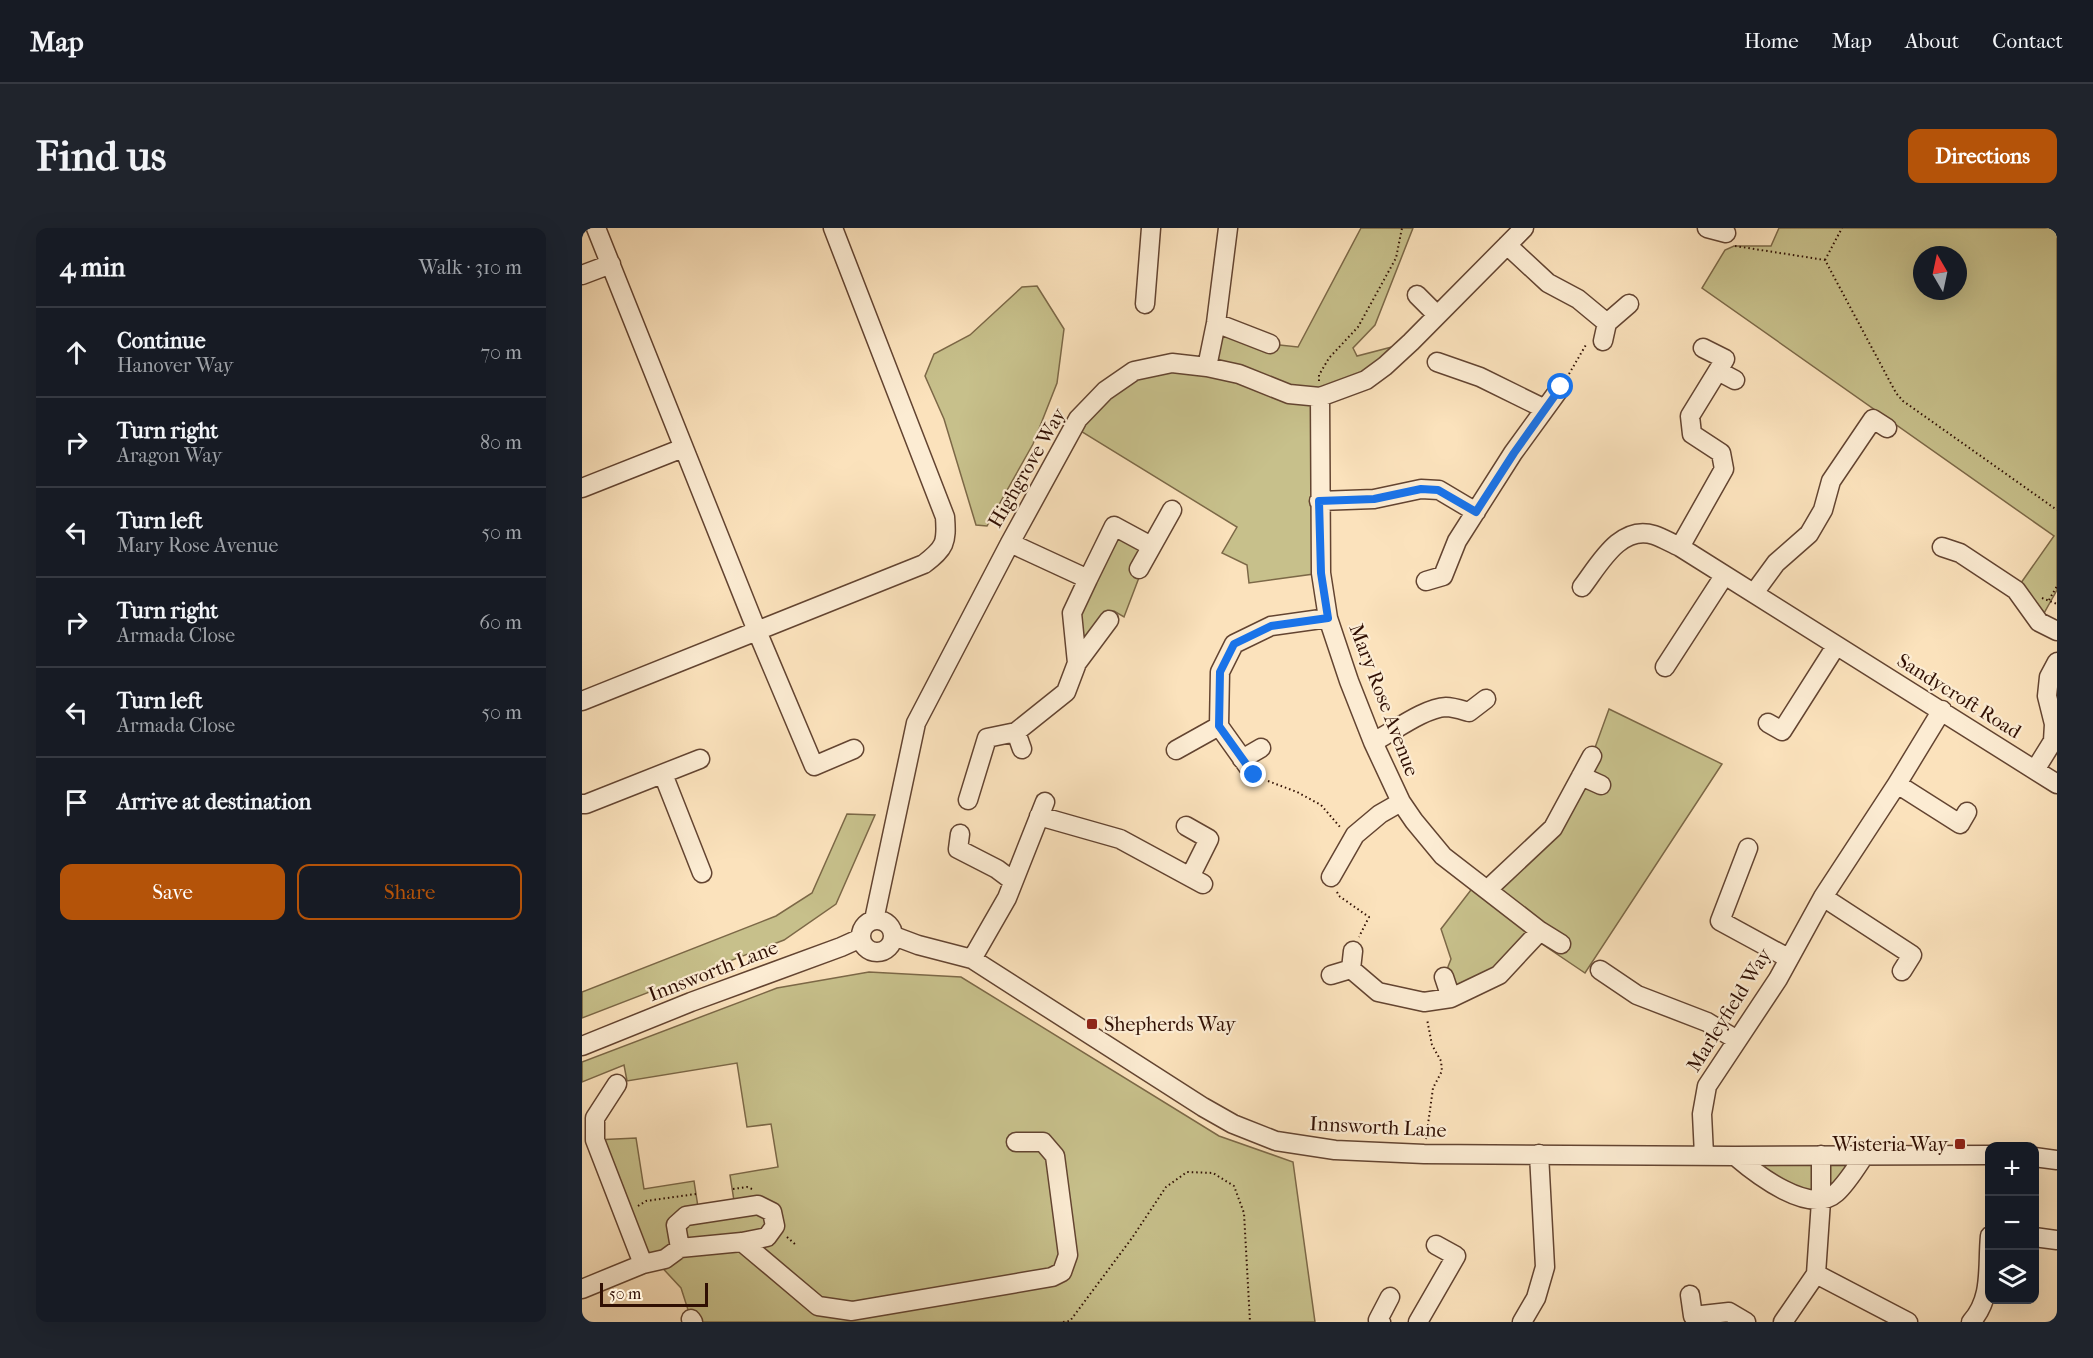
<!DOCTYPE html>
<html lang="en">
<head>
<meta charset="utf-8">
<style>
	:root { --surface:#171b24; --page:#20242c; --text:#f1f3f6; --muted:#9ea1a6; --line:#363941; --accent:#b45309 }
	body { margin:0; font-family:"IM FELL French Canon",serif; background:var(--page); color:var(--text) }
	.controls { position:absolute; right:18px; bottom:18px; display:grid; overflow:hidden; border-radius:12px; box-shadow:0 6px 24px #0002 }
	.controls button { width:54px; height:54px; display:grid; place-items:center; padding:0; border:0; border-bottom:2px solid var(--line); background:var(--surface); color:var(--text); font:30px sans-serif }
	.compass { position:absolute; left:1331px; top:18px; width:54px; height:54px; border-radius:50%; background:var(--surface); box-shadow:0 6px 24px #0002; rotate:351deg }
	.scale { position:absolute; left:18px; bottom:15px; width:108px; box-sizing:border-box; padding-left:6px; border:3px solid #300f03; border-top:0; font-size:16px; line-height:21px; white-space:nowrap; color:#300f03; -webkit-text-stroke:4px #fcecd3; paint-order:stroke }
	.stop { position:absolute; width:18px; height:18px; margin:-14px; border:4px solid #1a73e8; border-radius:50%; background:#fff }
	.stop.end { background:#1a73e8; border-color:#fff; box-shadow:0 2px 6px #0008 }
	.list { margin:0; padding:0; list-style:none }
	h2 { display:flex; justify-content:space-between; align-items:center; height:78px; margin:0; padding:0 24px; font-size:26px }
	h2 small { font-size:20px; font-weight:400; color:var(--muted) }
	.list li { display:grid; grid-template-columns:39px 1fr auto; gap:18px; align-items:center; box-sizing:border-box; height:90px; padding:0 24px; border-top:2px solid var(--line) }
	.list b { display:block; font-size:22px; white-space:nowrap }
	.list p { margin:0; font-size:20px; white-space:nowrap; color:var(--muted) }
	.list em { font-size:20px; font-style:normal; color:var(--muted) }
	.actions { display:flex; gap:12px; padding:18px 24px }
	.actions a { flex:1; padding:14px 0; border:2px solid var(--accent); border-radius:12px; text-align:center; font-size:21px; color:var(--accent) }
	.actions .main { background:var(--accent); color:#fff }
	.icon { flex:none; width:33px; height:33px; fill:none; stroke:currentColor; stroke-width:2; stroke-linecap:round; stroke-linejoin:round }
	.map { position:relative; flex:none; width:1475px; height:1094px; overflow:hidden; border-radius:12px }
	header { display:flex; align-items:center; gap:36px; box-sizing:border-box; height:84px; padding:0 30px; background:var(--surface); border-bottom:2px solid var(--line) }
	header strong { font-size:28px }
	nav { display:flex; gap:33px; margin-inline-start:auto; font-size:21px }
	.intro { display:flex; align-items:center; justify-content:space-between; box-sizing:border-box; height:144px; padding:0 36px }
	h1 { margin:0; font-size:42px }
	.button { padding:15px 27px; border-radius:12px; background:var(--accent); color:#fff; font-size:21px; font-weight:700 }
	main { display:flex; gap:36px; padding:0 36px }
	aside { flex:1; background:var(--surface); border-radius:12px; box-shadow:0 6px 24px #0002 }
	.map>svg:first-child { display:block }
	.green { fill:#c7c08b; stroke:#7c6847; stroke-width:1.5; fill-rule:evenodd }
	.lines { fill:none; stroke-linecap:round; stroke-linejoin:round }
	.minor-casing { stroke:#634431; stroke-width:21 }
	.path { stroke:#300f03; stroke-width:2; stroke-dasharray:1.5 3; stroke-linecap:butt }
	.minor { stroke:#fcecd3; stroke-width:18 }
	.route { stroke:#1a73e8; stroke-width:8 }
	.poi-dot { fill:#8f2418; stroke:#fcecd3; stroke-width:2 }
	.labels { text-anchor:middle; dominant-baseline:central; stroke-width:4.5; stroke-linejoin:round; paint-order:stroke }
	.street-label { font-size:20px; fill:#300f03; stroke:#fcecd3 }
	.poi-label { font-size:20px; fill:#300f03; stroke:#fcecd3; text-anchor:start }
</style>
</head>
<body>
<header>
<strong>Map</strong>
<nav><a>Home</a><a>Map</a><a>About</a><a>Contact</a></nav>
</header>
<div class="intro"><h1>Find us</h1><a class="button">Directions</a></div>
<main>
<aside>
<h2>4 min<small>Walk · 310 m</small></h2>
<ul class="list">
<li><svg class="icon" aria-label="ahead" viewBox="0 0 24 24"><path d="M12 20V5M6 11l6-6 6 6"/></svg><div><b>Continue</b><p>Hanover Way</p></div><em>70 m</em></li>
<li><svg class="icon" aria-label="right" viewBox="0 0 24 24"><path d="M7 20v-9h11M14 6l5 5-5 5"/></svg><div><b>Turn right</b><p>Aragon Way</p></div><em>80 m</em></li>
<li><svg class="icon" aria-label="left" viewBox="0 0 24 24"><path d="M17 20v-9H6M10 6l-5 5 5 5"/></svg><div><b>Turn left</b><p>Mary Rose Avenue</p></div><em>50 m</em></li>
<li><svg class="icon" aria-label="right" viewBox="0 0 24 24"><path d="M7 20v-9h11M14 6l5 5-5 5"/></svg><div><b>Turn right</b><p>Armada Close</p></div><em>60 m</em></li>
<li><svg class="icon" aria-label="left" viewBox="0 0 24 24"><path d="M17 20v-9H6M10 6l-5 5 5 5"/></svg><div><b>Turn left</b><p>Armada Close</p></div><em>50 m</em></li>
<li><svg class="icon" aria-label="arrive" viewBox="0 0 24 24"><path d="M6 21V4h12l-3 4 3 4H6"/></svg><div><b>Arrive at destination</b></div></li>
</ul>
<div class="actions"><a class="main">Save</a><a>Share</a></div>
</aside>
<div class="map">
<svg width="1475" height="1094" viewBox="0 0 1475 1094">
	<rect width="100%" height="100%" fill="#fbe2bc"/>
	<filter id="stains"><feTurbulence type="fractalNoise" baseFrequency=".00333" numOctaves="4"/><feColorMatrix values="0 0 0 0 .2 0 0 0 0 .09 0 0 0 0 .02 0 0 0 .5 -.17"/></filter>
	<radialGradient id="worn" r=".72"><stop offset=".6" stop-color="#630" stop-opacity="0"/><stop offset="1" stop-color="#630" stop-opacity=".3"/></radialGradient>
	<!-- green -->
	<path class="green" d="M779,0H831L793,97L771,120L775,128L829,114L803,138L738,170L739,345L667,355L665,337L640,325L655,299L492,199L552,143L625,139L634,95L688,116L716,119Z
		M1197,0H1475V362L1457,394L1434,362L1472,308L1120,60L1143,22L1152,18H1189ZM1340,27H1376V63H1340Z
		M455,58L482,101L475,155L451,216L405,298L394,297L362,191L343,148L352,126L388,107L440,59Z
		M532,298L569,318L542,389L532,383L495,435L490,385Z
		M1027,481L1140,536L1003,745L951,710L917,747L869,770L862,749L869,731L859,701L895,654L905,662L971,600L1010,528Z
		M265,586L293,587L254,676L202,712L0,790V764L194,688L230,665Z
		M287,744L379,749L637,908L711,934L733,1094H102L109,1091L99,1060L74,1033L61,1036L13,912L54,910L62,961L112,953L116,979L152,973L148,947L196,939L189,896L165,899L155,835L45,853L42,837L0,854V834L195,760Z
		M1153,928H1282L1239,973Z"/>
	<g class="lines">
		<defs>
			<path id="minor" d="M14,0L175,403L232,538L272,521
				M1125,0L1144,5
				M925,17L966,55L996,71L1025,95L1047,76
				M0,47L29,36
				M835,67L854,86
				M563,76L569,0
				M634,95L688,116
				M1021,113L1025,95
				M855,134L898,149L963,181
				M625,139L634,95L646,0
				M1136,143L1153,152
				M738,169L739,345L746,390L767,453L791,514L819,574L832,593L861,628L958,703L979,716
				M0,260L101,220
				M737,273L792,271L839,261L857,262L894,284
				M1098,319L1142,241L1139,225L1110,206L1108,188L1143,131L1121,120
				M1360,319L1378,325L1434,362L1457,394L1475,403
				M557,341L590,282
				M506,351L532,298L569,318
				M844,353L861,348L875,313L931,225L979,159
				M1000,359C1017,337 1038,296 1072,307C1081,310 1089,315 1098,319L1475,556
				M1172,365L1194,335L1227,306L1241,282L1249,253L1291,191L1305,200
				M495,435L527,392
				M1083,439L1142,348
				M0,473L342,336C363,320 365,315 363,289L251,0
				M1186,495L1200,503L1254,418
				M434,504L440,521
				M791,514C811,504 842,480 864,479C871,479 880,482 887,484L904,471
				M594,522L637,498
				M660,531L679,520
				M1453,542L1471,513L1472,496L1465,468L1467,449L1475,434
				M81,546L120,645
				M672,547L637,498L638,444L652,416L689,398L746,390
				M999,548L1019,557
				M1315,556L1378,596L1385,584
				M386,572L405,510L434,504L484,464L495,435L490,385L506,351L428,315
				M0,576H4L118,531
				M457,588L538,611L621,656
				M604,598L627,611L608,649
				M378,606L376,621L415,641L431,653
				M1166,620L1138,693L1206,730
				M749,649L773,607L798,586L819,574
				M905,662L971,600L1010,528
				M1241,669L1330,727L1320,743
				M279 708a16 16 0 1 1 32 0a16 16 0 1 1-32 0Z
				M292,692L334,495L428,315L496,191L523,163L552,143L590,135L625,139L657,146L707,166L738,169L784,152L803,138L829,114L942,0
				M312,708L336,717L390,731L621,879L651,896L694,913L753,922L842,926L1153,928L1408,927
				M771,723L769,741L796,764L842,774L869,770L917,747L958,703
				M390,731L425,670L463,574
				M1018,742L1055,767L1125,794L1155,812
				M749,747L769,741
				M862,749L869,770
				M0,818L109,774L259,719L279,710
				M1122,927L1120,886L1125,858L1196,751L1241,669L1315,556L1360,482
				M1153,928C1174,946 1228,988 1254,965C1265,955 1274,940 1282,928
				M1452,929L1475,932
				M1452,1009L1475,1012
				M160,1014L236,1078L270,1083L470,1049L480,1044L486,1027L473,928L461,914H434
				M61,1036L83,1031L98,1020L94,997L104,988L176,977L190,984L193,998L185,1009L160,1014L98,1020
				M1234,1046L1326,1094
				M0,1061L61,1036L13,912V890L35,856
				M1108,1067L1111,1088L1147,1084L1164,1094
				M109,1091L111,1094
				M799,1094L796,1092L808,1069
				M836,1094L874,1028L854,1017
				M940,1094L954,1070L963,1039L957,926
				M1201,1094L1234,1046L1239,973V927
				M1389,1094C1411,1070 1405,1038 1408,1008"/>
		</defs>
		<!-- minor casing -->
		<use href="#minor" class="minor-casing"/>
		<!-- path -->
		<path class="path" d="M1153,18L1243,32L1314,165L1321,173L1475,282
			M1243,32L1260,0
			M987,146L1005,115
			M737,153V147L747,130L776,99L814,30L820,0
			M1460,370L1475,376
			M1467,372L1475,358
			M686,553L715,564L739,577L758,599
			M755,664L757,668L787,689L777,709
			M844,911L851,860L860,843L859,833L850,817L845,791
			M151,961L165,959L170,961
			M56,978L64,973L114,966
			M205,1009L214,1017
			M481,1094L488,1093L550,1010L584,959L605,944L631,945L652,958L662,985L668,1094"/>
		<!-- minor -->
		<use href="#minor" class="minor"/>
	</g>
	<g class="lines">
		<!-- route -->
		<path class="route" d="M672,547L637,498L638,444L652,416L689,398L746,390L739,345L737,273L792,271L839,261L856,262L894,284L932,225L979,159"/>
	</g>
	<!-- markers -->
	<g class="poi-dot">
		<rect x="504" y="790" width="12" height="12" rx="3"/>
		<rect x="1372" y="910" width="12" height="12" rx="3"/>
	</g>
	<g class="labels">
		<!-- street labels -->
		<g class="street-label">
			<text transform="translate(445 240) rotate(-60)">Highgrove Way</text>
			<text transform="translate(1377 468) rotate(32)">Sandycroft Road</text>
			<text transform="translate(802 472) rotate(69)">Mary Rose Avenue</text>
			<text transform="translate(131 743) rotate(-21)">Innsworth Lane</text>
			<text transform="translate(1147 782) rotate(-58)">Marleyfield Way</text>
			<text transform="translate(796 899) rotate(3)">Innsworth Lane</text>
		</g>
		<!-- poi labels -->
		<g class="poi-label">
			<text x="522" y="796">Shepherds Way</text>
			<text x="1366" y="916" text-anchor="end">Wisteria Way</text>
		</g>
	</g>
	<rect width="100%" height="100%" filter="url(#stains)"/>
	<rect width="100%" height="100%" fill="url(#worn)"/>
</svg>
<div class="controls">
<button>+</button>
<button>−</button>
<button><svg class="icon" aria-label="layers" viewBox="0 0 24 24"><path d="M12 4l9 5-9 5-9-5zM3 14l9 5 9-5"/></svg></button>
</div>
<svg class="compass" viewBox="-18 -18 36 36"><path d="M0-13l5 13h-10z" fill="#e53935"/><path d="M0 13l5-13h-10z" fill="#9ea1a6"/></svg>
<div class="scale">50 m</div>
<div class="stop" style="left:979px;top:159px"></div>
<div class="stop end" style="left:672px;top:547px"></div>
</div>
</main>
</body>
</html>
